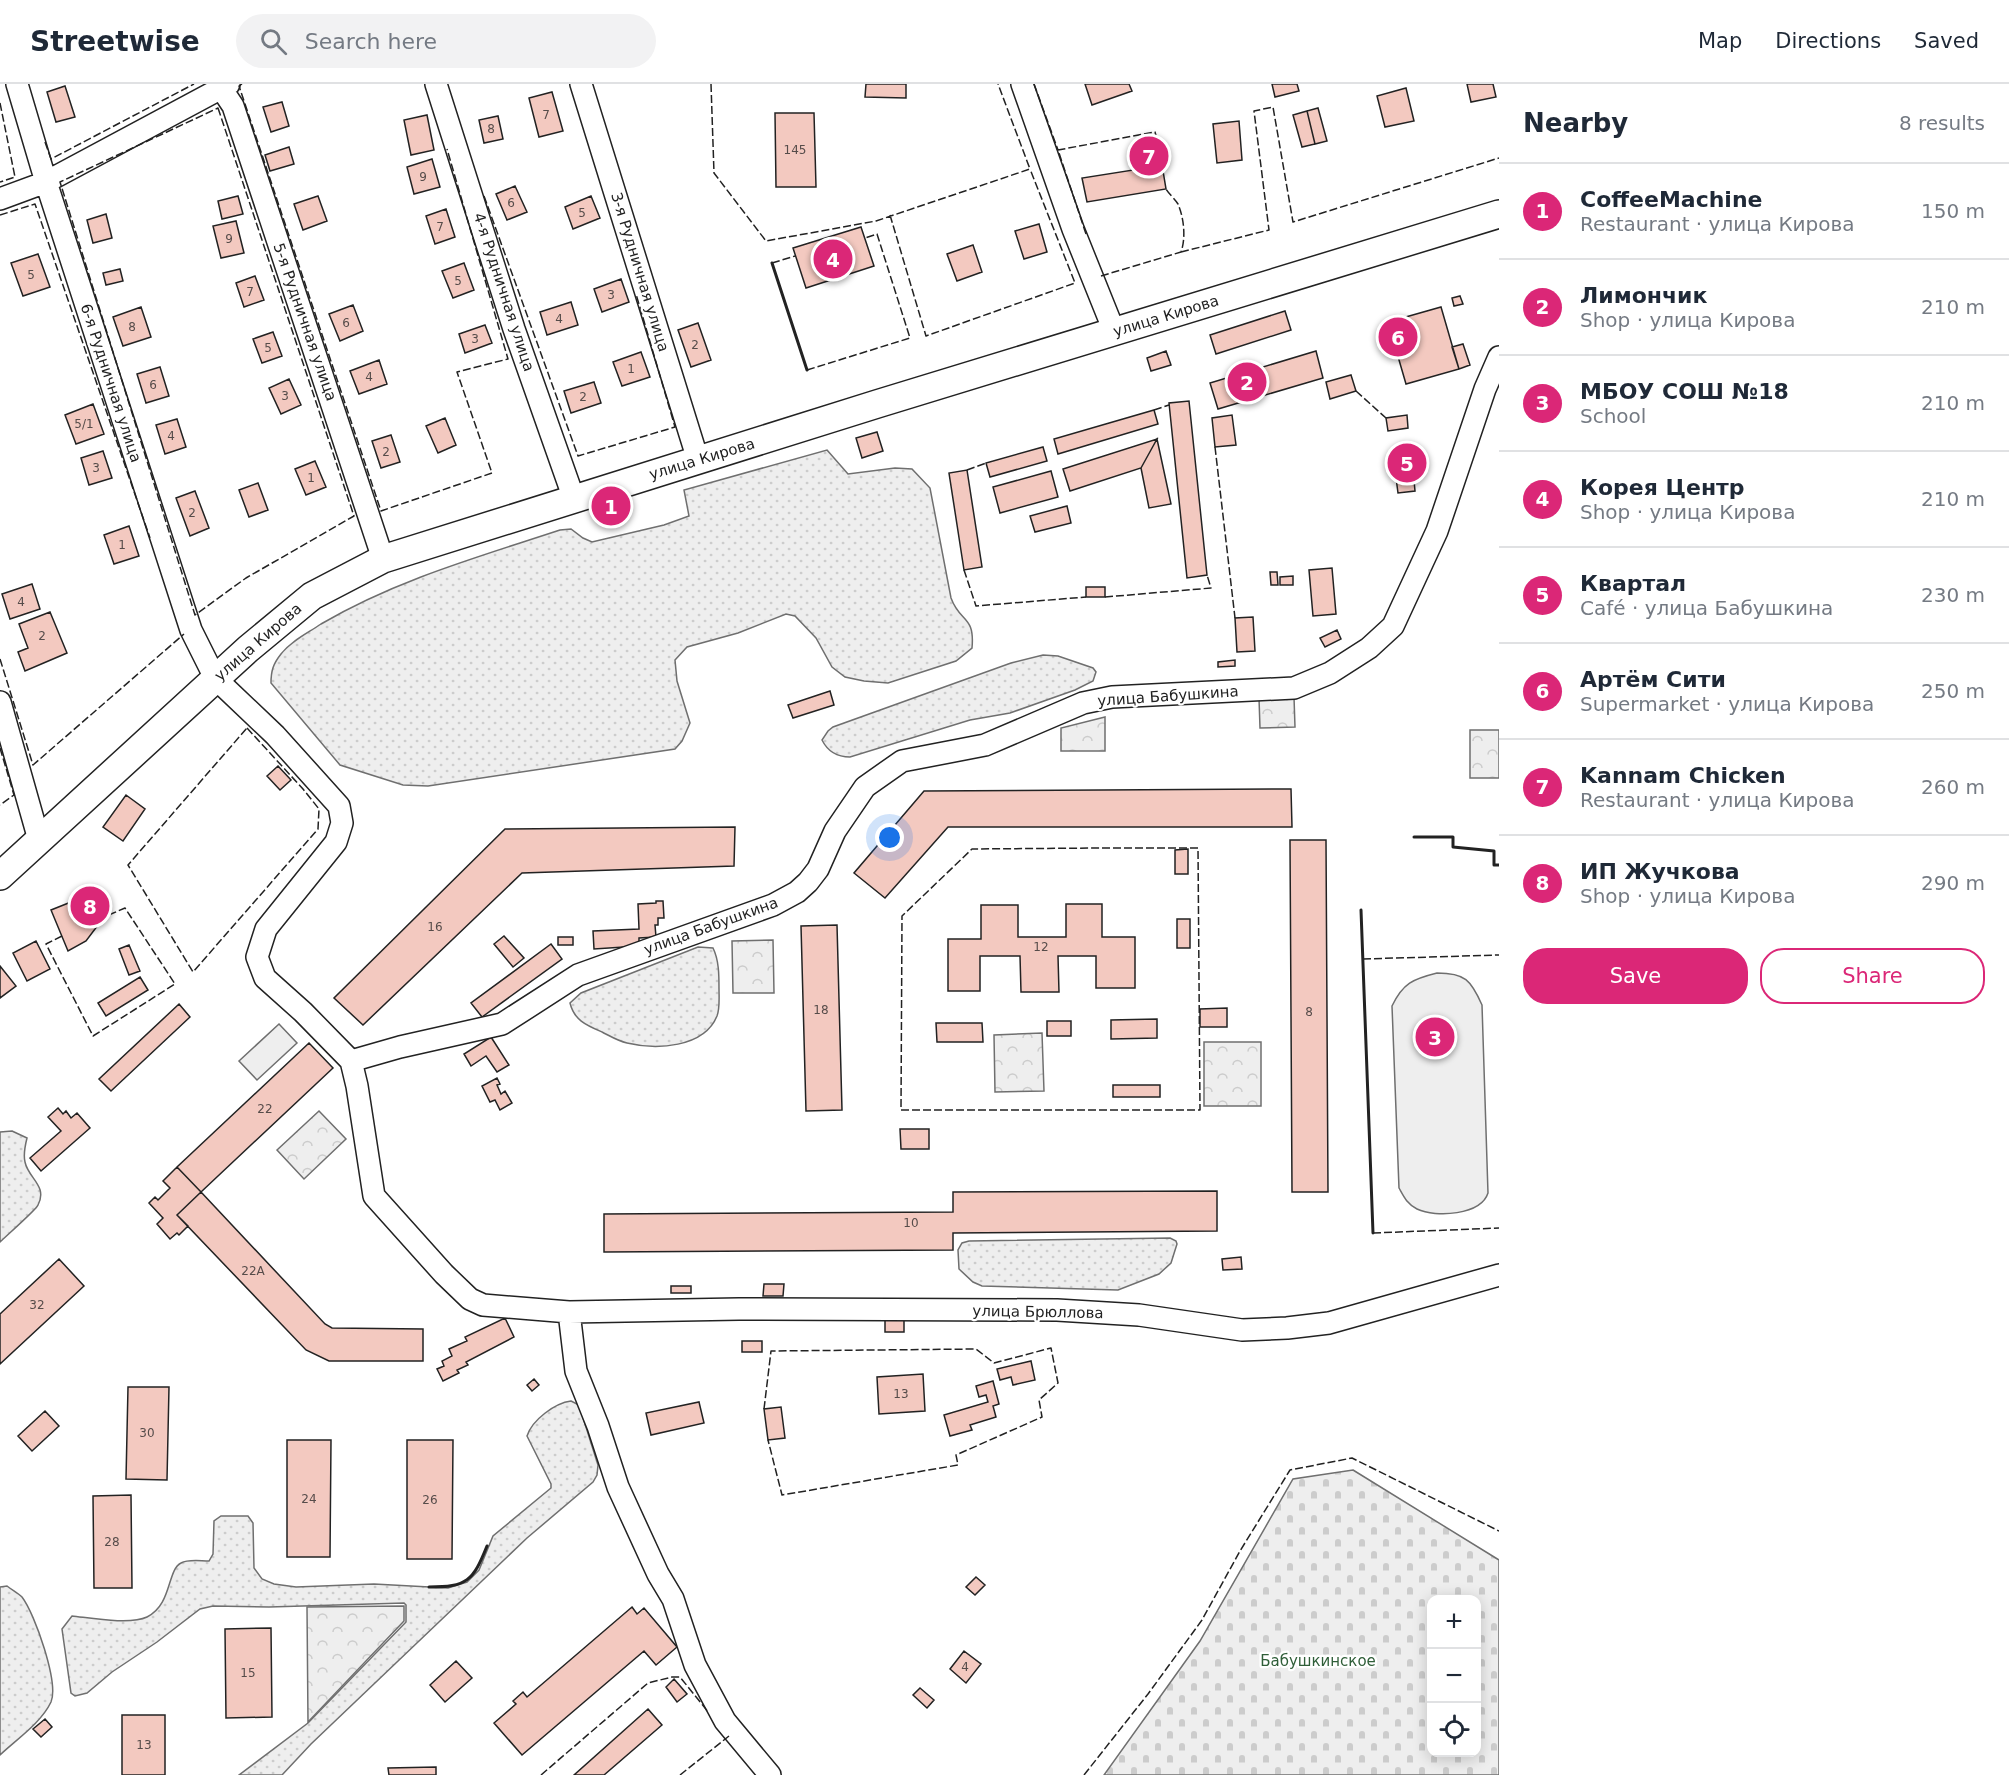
<!DOCTYPE html>
<html lang="en">
<head>
<meta charset="utf-8">
<style>
	:root { --surface:#fff; --page:#f2f2f3; --text:#1f2937; --muted:#747a83; --line:#e0e1e3; --accent:#db2777 }
	body { margin:0; font-family:"DejaVu Sans",sans-serif; background:var(--page); color:var(--text) }
	.controls { position:absolute; right:18px; bottom:18px; display:grid; overflow:hidden; border-radius:12px; box-shadow:0 3px 15px #0003 }
	.controls button { width:54px; height:54px; display:grid; place-items:center; padding:0; border:0; border-bottom:2px solid var(--line); background:var(--surface); color:var(--text); font:30px sans-serif }
	.you { position:absolute; left:890px; top:754px; width:21px; height:21px; margin:-15px; border:4px solid #fff; border-radius:50%; background:#1a73e8; box-shadow:0 0 0 9px #1a73e833 }
	.badge { display:grid; place-items:center; width:39px; height:39px; border-radius:50%; background:var(--accent); color:#fff; font-size:20px; font-weight:700 }
	.pin { position:absolute; translate:-50% -50%; border:3px solid #fff; box-shadow:0 2px 6px #0006 }
	.list { margin:0; padding:0; list-style:none }
	h2 { display:flex; justify-content:space-between; align-items:center; height:78px; margin:0; padding:0 24px; font-size:26px }
	h2 small { font-size:20px; font-weight:400; color:var(--muted) }
	.list li { display:grid; grid-template-columns:39px 1fr auto; gap:18px; align-items:center; box-sizing:border-box; height:96px; padding:0 24px; border-top:2px solid var(--line) }
	.list b { display:block; font-size:22px; white-space:nowrap }
	.list p { margin:0; font-size:20px; white-space:nowrap; color:var(--muted) }
	.list em { font-size:20px; font-style:normal; color:var(--muted) }
	.actions { display:flex; gap:12px; padding:18px 24px }
	.actions a { flex:1; padding:14px 0; border:2px solid var(--accent); border-radius:24px; text-align:center; font-size:21px; color:var(--accent) }
	.actions .main { background:var(--accent); color:#fff }
	.icon { flex:none; width:33px; height:33px; fill:none; stroke:currentColor; stroke-width:2; stroke-linecap:round; stroke-linejoin:round }
	.map { position:relative; flex:none; width:1499px; height:1691px; overflow:hidden }
	header { display:flex; align-items:center; gap:36px; box-sizing:border-box; height:84px; padding:0 30px; background:var(--surface); border-bottom:2px solid var(--line) }
	header strong { font-size:28px }
	nav { display:flex; gap:33px; margin-inline-start:auto; font-size:21px }
	.search { width:420px; height:54px; background:var(--page); display:flex; align-items:center; gap:15px; box-sizing:border-box; padding:0 21px; border-radius:33px; color:var(--muted); font-size:22px }
	main { display:flex }
	aside { flex:1; background:var(--surface) }
	.map>svg:first-child { display:block }
	.grass { fill:url(#grass-dots); stroke:#6f6f6f; stroke-width:1.5 }
	.cemetery { fill:url(#cemetery-stones); stroke:#6f6f6f; stroke-width:1.5; fill-rule:evenodd }
	.park { fill:url(#park-crowns); stroke:#6f6f6f; stroke-width:1.5 }
	.pitch { fill:#eee; stroke:#6f6f6f; stroke-width:1.5 }
	.building { fill:#f3c9c0; stroke:#222; stroke-width:1.5 }
	.lines { fill:none; stroke-linecap:round; stroke-linejoin:round }
	.minor-casing { stroke:#222; stroke-width:24 }
	.major-casing { stroke:#222; stroke-width:30 }
	.minor { stroke:#fff; stroke-width:21 }
	.major { stroke:#fff; stroke-width:27 }
	.fence { stroke:#222; stroke-width:1.5; stroke-dasharray:8 3; stroke-linecap:butt }
	.wall { stroke:#222; stroke-width:3 }
	.labels { text-anchor:middle; dominant-baseline:central; stroke-width:4.5; stroke-linejoin:round; paint-order:stroke }
	.number-label { font-size:12px; fill:#564c4a }
	.street-label { font-size:15px; fill:#222; stroke:#fff }
	.park-label { font-size:15px; fill:#2f5e38; stroke:#fff }
</style>
</head>
<body>
<header>
<strong>Streetwise</strong>
<div class="search"><svg class="icon" aria-label="search" viewBox="0 0 24 24"><circle cx="10" cy="10" r="6"/><path d="M15 15l6 6"/></svg>Search here</div>
<nav><a>Map</a><a>Directions</a><a>Saved</a></nav>
</header>
<main>
<div class="map">
<svg width="1499" height="1691" viewBox="0 0 1499 1691">
	<defs>
		<pattern id="grass-dots" width="8" height="8" patternUnits="userSpaceOnUse" patternTransform="scale(1.5)"><rect width="8" height="8" fill="#eee"/><path d="M2 2h.1M6 6h.1" fill="none" stroke="#ccc" stroke-width="1.8" stroke-linecap="round"/></pattern>
		<pattern id="cemetery-stones" width="16" height="16" patternUnits="userSpaceOnUse" patternTransform="scale(1.5)"><rect width="16" height="16" fill="#eee"/><path d="M2 7V4a2 2 0 0 1 4 0v3zM10 15v-3a2 2 0 0 1 4 0v3z" fill="#ccc"/></pattern>
		<pattern id="park-crowns" width="20" height="18" patternUnits="userSpaceOnUse" patternTransform="scale(1.5)"><rect width="20" height="18" fill="#eee"/><path d="M2 6a3 3 0 1 1 6 0M12 15a3 3 0 1 1 6 0" fill="none" stroke="#ccc"/></pattern>
	</defs>
	<rect width="100%" height="100%" fill="#fff"/>
	<!-- grass -->
	<path class="grass" d="M827,366L848,390L895,384L912,385L930,404L951,514C960,539 975,531 972,564L956,577L888,599L864,597L845,593L832,583L816,554L795,532L786,530L738,549L687,563L675,576L677,597L690,639L682,657L675,665L428,702L403,701L340,681L271,599C271,587 273,580 281,570C291,557 308,549 321,540C396,496 478,473 560,446L571,445L583,454L592,458L664,441L689,432L684,406Z
		M1043,571L1058,572L1093,584L1096,588L1093,597L1075,606L1010,629L970,636L850,673C837,673 828,668 822,656L828,647L833,643L1011,579Z
		M698,863L713,864C719,876 719,891 719,905C719,913 720,924 717,932C704,964 656,966 627,959C618,957 610,952 602,948C586,941 574,936 570,919L581,909Z
		M12,1047L27,1054C25,1062 23,1070 25,1078C28,1094 48,1102 38,1121C37,1125 6,1152 0,1158V1048Z
		M1170,1154L1176,1157L1177,1160L1171,1179L1159,1190L1118,1206L982,1202L973,1198L959,1185L958,1166L962,1159L969,1157Z
		M571,1317L579,1321L598,1381L597,1391L593,1398L527,1454L311,1660L282,1691H239L308,1639L406,1538V1521L404,1519L269,1523L213,1522L200,1525L157,1558L112,1588L87,1609L75,1612L71,1609L62,1545L72,1532C91,1534 130,1541 147,1533C172,1521 167,1486 181,1479C188,1475 200,1477 209,1477L213,1470L214,1437L221,1432H248L253,1439L254,1484L262,1495L274,1500L296,1503L374,1500L448,1504L467,1498L479,1486L493,1452L551,1404V1400L527,1352C532,1336 555,1319 571,1317Z
		M7,1502C12,1506 18,1509 22,1513C35,1530 59,1599 51,1618C41,1639 17,1655 0,1671V1503Z"/>
	<!-- cemetery -->
	<path class="cemetery" d="M1353,1386L1499,1476V1691H1104L1200,1557L1293,1395ZM1432,1516H1476V1668H1432Z"/>
	<!-- park -->
	<path class="park" d="M1294,613L1295,643L1260,644L1259,614Z
		M1105,633V667H1061V644Z
		M1470,646H1499V694H1470Z
		M773,856L774,909H733L732,857Z
		M1042,949L1044,1007L995,1008L994,951Z
		M1204,958H1261V1022H1204Z
		M319,1027L346,1055L304,1095L277,1066Z
		M404,1522V1537L308,1638L307,1523Z"/>
	<!-- pitch -->
	<path class="pitch" d="M1437,889C1465,889 1471,896 1482,921L1488,1109C1481,1131 1436,1134 1417,1125C1407,1120 1404,1113 1399,1104L1392,922C1403,899 1413,895 1437,889Z
		M279,940L297,959L257,996L239,977Z"/>
	<!-- building -->
	<path class="building" d="M866,0H906V14L865,13Z
		M1085,0H1129L1132,7L1092,21Z
		M1272,0H1297L1299,7L1275,13Z
		M1467,0H1493L1496,13L1471,18Z
		M65,2L75,33L56,38L47,8Z
		M1406,4L1414,37L1385,43L1377,12Z
		M552,8L563,47L539,53L529,14Z
		M282,18L289,42L271,48L263,23Z
		M1318,24L1327,57L1315,60L1307,27Z
		M1307,27L1315,60L1302,63L1293,31Z
		M775,29H814L816,103H776Z
		M427,31L434,66L411,71L404,36Z
		M498,32L503,55L484,59L479,36Z
		M1239,37L1242,76L1217,79L1213,40Z
		M289,63L294,80L270,87L265,71Z
		M1159,63L1166,105L1087,118L1082,94L1140,85L1137,67Z
		M432,75L440,103L414,110L407,83Z
		M515,102L527,128L507,136L496,110Z
		M238,112L243,130L222,135L218,117Z
		M318,112L327,137L303,146L294,120Z
		M591,112L600,134L573,145L565,123Z
		M446,125L455,153L435,160L426,132Z
		M106,130L112,154L93,159L87,136Z
		M236,137L244,169L221,174L213,142Z
		M1039,140L1047,168L1024,175L1015,147Z
		M861,143L874,182L806,204L793,164Z
		M973,161L982,188L957,197L947,170Z
		M38,170L50,203L23,212L11,179Z
		M464,179L474,206L453,214L442,187Z
		M120,185L123,197L106,201L103,189Z
		M255,192L264,216L244,223L236,199Z
		M621,195L629,218L602,228L594,205Z
		M1460,212L1463,220L1454,222L1452,214Z
		M571,218L578,241L547,251L540,228Z
		M353,221L363,247L340,257L329,230Z
		M141,223L151,253L123,262L113,233Z
		M1441,223L1459,285L1406,300L1388,238Z
		M1285,227L1291,246L1216,270L1210,251Z
		M698,239L711,276L691,283L678,246Z
		M485,241L492,259L465,269L459,250Z
		M273,248L282,272L262,279L253,255Z
		M1463,260L1470,281L1459,285L1452,263Z
		M1166,267L1171,281L1151,287L1147,274Z
		M1316,267L1323,294L1218,325L1210,299Z
		M641,268L650,293L622,302L613,278Z
		M379,276L387,300L359,310L350,287Z
		M160,283L169,312L146,319L137,290Z
		M1351,291L1356,307L1330,315L1326,298Z
		M289,295L301,321L281,330L269,304Z
		M594,298L601,319L571,329L564,307Z
		M1189,317L1207,491L1187,494L1169,319Z
		M93,320L104,350L76,360L65,331Z
		M1154,326L1158,340L1058,370L1054,355Z
		M1232,331L1236,361L1215,363L1212,334Z
		M1407,331L1408,344L1388,347L1386,334Z
		M445,334L456,361L438,369L426,342Z
		M177,335L186,363L165,370L156,341Z
		M877,348L883,367L862,374L856,354Z
		M391,351L400,378L381,384L372,357Z
		M1157,355L1141,384L1070,407L1063,385Z
		M1157,355L1171,420L1149,424L1141,384Z
		M1043,363L1047,377L990,393L986,379Z
		M103,367L112,394L89,401L81,374Z
		M1412,375L1415,407L1398,409L1394,378Z
		M315,377L326,403L306,411L295,385Z
		M967,386L982,483L964,486L949,389Z
		M1051,387L1058,413L1000,429L993,403Z
		M258,399L268,426L249,433L239,406Z
		M195,407L209,444L190,452L176,414Z
		M618,413L622,423L601,430L598,420Z
		M1067,422L1071,439L1035,448L1030,432Z
		M129,442L139,472L114,480L104,451Z
		M1332,484L1336,530L1313,532L1309,486Z
		M1270,488H1277L1278,501H1271Z
		M1293,492V501H1280V493Z
		M32,500L40,525L10,535L2,510Z
		M1086,503H1105V513H1086Z
		M50,528L67,569L25,587L18,568L28,564L19,540Z
		M1253,533L1255,567L1237,568L1235,534Z
		M1337,546L1341,555L1325,563L1320,554Z
		M1235,576V582L1218,583V578Z
		M830,607L834,621L793,634L788,621Z
		M278,682L291,696L280,706L267,692Z
		M1291,705L1292,743H948L885,814L854,789L924,707Z
		M126,711L145,725L123,757L103,743Z
		M735,743L734,782L522,789L363,941L334,914L505,745Z
		M1290,756H1326L1328,1108H1292Z
		M1188,765V790H1175V766Z
		M96,808L104,833L86,857L68,867L51,826Z
		M656,817H663L664,834H658V841H655L656,853L639,854V862L594,865L593,847L639,845L638,820L656,819Z
		M1066,820H1102V853H1135V904H1096V872H1058L1059,908H1021L1020,872H980V907H948V855H981V821H1018V853H1066Z
		M1177,835H1190V864H1177Z
		M837,841L842,1026L806,1027L801,842Z
		M504,852L524,874L513,883L494,860Z
		M558,853H573V861H558Z
		M36,857L50,885L27,897L13,869Z
		M551,860L562,875L482,933L471,919Z
		M129,861L140,887L129,891L119,865Z
		M0,882L16,902L0,914Z
		M140,893L148,906L106,932L98,919Z
		M179,920L190,933L111,1007L99,995Z
		M1227,924V943H1200V925Z
		M1157,935V954L1111,955V936Z
		M1047,937H1071V952H1047Z
		M936,939H982L983,958H937Z
		M491,953L509,981L497,988L486,972L471,982L464,970Z
		M309,959L333,984L201,1108L177,1083Z
		M497,994L500,1000L497,1001L501,1010L505,1007L512,1019L500,1026L495,1016L490,1018L482,1002Z
		M1113,1001H1160V1013H1113Z
		M58,1024L63,1030L66,1027L71,1034L77,1029L90,1044L41,1087L30,1074L61,1047L48,1033Z
		M900,1045H929V1065H901Z
		M177,1083L201,1108L177,1131L188,1142L179,1151L177,1149L170,1155L157,1140L163,1134L149,1119L155,1113L158,1116L170,1104L163,1097Z
		M1217,1107V1147L953,1149V1166L604,1168V1130L953,1128V1108Z
		M201,1108L325,1240L332,1244L423,1245V1277H329L306,1266L177,1131Z
		M1241,1173L1242,1185L1223,1186L1222,1175Z
		M59,1175L84,1202L0,1280V1230Z
		M764,1200H784L783,1212H763Z
		M671,1202H691V1209H671Z
		M505,1234L514,1253L466,1278L468,1281L457,1286L459,1289L443,1297L437,1285L444,1282L442,1277L452,1272L449,1265L467,1257L465,1253Z
		M885,1235H904V1248H885Z
		M742,1257H762V1268H742Z
		M1031,1277L1035,1296L1013,1301L1011,1293L1000,1296L997,1285Z
		M923,1290L925,1327L879,1330L877,1293Z
		M534,1295L539,1301L532,1307L527,1301Z
		M993,1297L999,1320L993,1322L996,1333L970,1341L972,1346L950,1352L944,1331L988,1318L986,1311L979,1313L976,1302Z
		M128,1303H169L167,1396L126,1395Z
		M699,1318L704,1339L651,1351L646,1329Z
		M781,1323L785,1354L768,1356L764,1325Z
		M45,1327L59,1342L32,1367L18,1352Z
		M287,1356H331L330,1473H287Z
		M407,1356H453L452,1475H407Z
		M131,1411L132,1504H94L93,1412Z
		M976,1493L985,1501L975,1511L966,1503Z
		M632,1523L637,1530L644,1524L677,1563L656,1581L644,1567L522,1671L494,1639L516,1620L513,1617L523,1608L527,1613Z
		M271,1544L272,1633L226,1634L225,1545Z
		M964,1567L981,1580L966,1599L950,1585Z
		M456,1577L472,1594L445,1618L430,1601Z
		M674,1595L687,1610L677,1618L666,1603Z
		M920,1604L934,1616L927,1624L913,1611Z
		M648,1625L662,1641L604,1691H574Z
		M122,1631H165V1691H122Z
		M45,1635L52,1643L41,1653L33,1645Z
		M436,1683V1691H389L388,1684Z"/>
	<g class="lines">
		<defs>
			<path id="minor" d="M17,0L46,98L191,546L215,594L275,651L339,722L342,739L336,758L266,845L257,873L265,894L303,928L351,977L357,1002L374,1112L444,1190L470,1215L483,1221L569,1228L739,1225L1057,1226L1139,1231L1242,1246L1287,1244L1329,1239L1499,1191
				M436,0L514,245L574,415
				M581,0L698,376
				M1022,0L1073,145L1114,247
				M221,4L233,22L383,475
				M0,115L46,98L229,0
				M0,618L39,756
				M351,977L400,963L502,940L578,891L773,821L797,808L808,798L818,785L835,747L865,703L902,677L985,661L1083,619L1112,613L1294,604L1330,589L1369,564L1393,542L1437,447L1485,305L1499,273
				M569,1228L576,1287L598,1342L618,1403L658,1490L673,1515L695,1581L725,1637L770,1691"/>
			<path id="major" d="M0,792L248,565L312,512L383,475L877,320L1499,130"/>
		</defs>
		<!-- minor casing -->
		<use href="#minor" class="minor-casing"/>
		<!-- major casing -->
		<use href="#major" class="major-casing"/>
		<!-- minor -->
		<use href="#minor" class="minor"/>
		<!-- major -->
		<use href="#major" class="major"/>
		<!-- fence -->
		<path class="fence" d="M242,0L239,2L381,427L492,389L457,288L508,275L447,65
			M711,0L714,89L766,157L876,137L1030,85L998,0
			M1034,0L1058,66
			M0,19L15,93L0,98
			M218,24L354,432L246,494L195,531L60,98Z
			M45,58L51,75L194,0
			M484,112L578,372L675,343L636,210
			M0,131L35,120L150,454
			M890,131L926,252L1075,199L1030,85
			M1086,150L1058,66L1155,48L1159,63
			M1181,168L1269,146L1254,27L1273,23L1293,138L1499,74
			M772,179L795,172
			M1101,192L1181,168C1186,154 1184,134 1178,120C1175,115 1169,110 1166,105
			M807,286L910,254L877,150L865,154
			M1356,307L1386,334
			M1154,326L1169,321
			M1215,363L1235,534
			M967,386L986,379
			M964,486L976,522L1086,513
			M1105,513L1211,504L1207,491
			M0,575L33,681L184,550
			M247,644L303,705L319,725L318,745L193,888L128,781Z
			M0,664L14,711L0,721
			M1102,764H1198L1200,1026H901L902,832L972,765Z
			M62,852L46,860L93,952L175,900L125,824L104,833
			M1363,875L1499,871
			M1373,1149L1499,1144
			M764,1325L771,1267L976,1265L994,1279L1051,1264L1058,1299L1039,1316L1042,1333L956,1371L958,1381L782,1411L768,1356
			M541,1691L648,1599L672,1593H680L709,1629
			M680,1691L729,1652
			M1084,1691L1148,1610L1202,1536L1240,1467L1290,1386L1352,1374L1499,1447"/>
		<!-- wall -->
		<path class="wall" d="M772,179L807,286
			M1414,753H1453V763L1494,767V781H1499
			M1361,826L1373,1149
			M429,1503C467,1503 473,1497 487,1462"/>
	</g>
	<g class="labels">
		<!-- number labels -->
		<g class="number-label">
			<text x="546" y="31">7</text>
			<text x="491" y="45">8</text>
			<text x="795" y="66">145</text>
			<text x="423" y="93">9</text>
			<text x="511" y="119">6</text>
			<text x="582" y="129">5</text>
			<text x="440" y="143">7</text>
			<text x="229" y="155">9</text>
			<text x="31" y="191">5</text>
			<text x="458" y="197">5</text>
			<text x="250" y="208">7</text>
			<text x="611" y="211">3</text>
			<text x="559" y="235">4</text>
			<text x="346" y="239">6</text>
			<text x="132" y="243">8</text>
			<text x="475" y="255">3</text>
			<text x="695" y="261">2</text>
			<text x="268" y="264">5</text>
			<text x="631" y="285">1</text>
			<text x="369" y="293">4</text>
			<text x="153" y="301">6</text>
			<text x="285" y="312">3</text>
			<text x="583" y="313">2</text>
			<text x="84" y="340">5/1</text>
			<text x="171" y="352">4</text>
			<text x="386" y="368">2</text>
			<text x="96" y="384">3</text>
			<text x="311" y="394">1</text>
			<text x="192" y="429">2</text>
			<text x="122" y="461">1</text>
			<text x="21" y="518">4</text>
			<text x="42" y="552">2</text>
			<text x="435" y="843">16</text>
			<text x="1041" y="863">12</text>
			<text x="821" y="926">18</text>
			<text x="1309" y="928">8</text>
			<text x="265" y="1025">22</text>
			<text x="911" y="1139">10</text>
			<text x="253" y="1187">22А</text>
			<text x="37" y="1221">32</text>
			<text x="901" y="1310">13</text>
			<text x="147" y="1349">30</text>
			<text x="309" y="1415">24</text>
			<text x="430" y="1416">26</text>
			<text x="112" y="1458">28</text>
			<text x="965" y="1583">4</text>
			<text x="248" y="1589">15</text>
			<text x="144" y="1661">13</text>
		</g>
		<!-- street labels -->
		<g class="street-label">
			<text transform="translate(640 188) rotate(73)">3-я Рудничная улица</text>
			<text transform="translate(504 208) rotate(72)">4-я Рудничная улица</text>
			<text transform="translate(1166 232) rotate(-17)">улица Кирова</text>
			<text transform="translate(305 238) rotate(71)">5-я Рудничная улица</text>
			<text transform="translate(111 299) rotate(72)">6-я Рудничная улица</text>
			<text transform="translate(702 375) rotate(-17)">улица Кирова</text>
			<text transform="translate(258 558) rotate(-41)">улица Кирова</text>
			<text transform="translate(1168 612) rotate(-4)">улица Бабушкина</text>
			<text transform="translate(711 842) rotate(-20)">улица Бабушкина</text>
			<text transform="translate(1038 1228) rotate(1)">улица Брюллова</text>
		</g>
		<!-- park labels -->
		<g class="park-label">
			<text x="1318" y="1577">Бабушкинское</text>
		</g>
	</g>
</svg>
<div class="controls">
<button>+</button>
<button>−</button>
<button><svg class="icon" aria-label="locate" viewBox="0 0 24 24"><circle cx="12" cy="12" r="6"/><path d="M12 2v4M12 18v4M2 12h4M18 12h4"/></svg></button>
</div>
<div class="you"></div>
<div class="pin badge" style="left:611px;top:422px">1</div>
<div class="pin badge" style="left:1247px;top:298px">2</div>
<div class="pin badge" style="left:1435px;top:953px">3</div>
<div class="pin badge" style="left:833px;top:175px">4</div>
<div class="pin badge" style="left:1407px;top:379px">5</div>
<div class="pin badge" style="left:1398px;top:253px">6</div>
<div class="pin badge" style="left:1149px;top:72px">7</div>
<div class="pin badge" style="left:90px;top:822px">8</div>
</div>
<aside>
<h2>Nearby<small>8 results</small></h2>
<ul class="list">
<li><span class="badge">1</span><div><b>CoffeeMachine</b><p>Restaurant · улица Кирова</p></div><em>150 m</em></li>
<li><span class="badge">2</span><div><b>Лимончик</b><p>Shop · улица Кирова</p></div><em>210 m</em></li>
<li><span class="badge">3</span><div><b>МБОУ СОШ №18</b><p>School</p></div><em>210 m</em></li>
<li><span class="badge">4</span><div><b>Корея Центр</b><p>Shop · улица Кирова</p></div><em>210 m</em></li>
<li><span class="badge">5</span><div><b>Квартал</b><p>Café · улица Бабушкина</p></div><em>230 m</em></li>
<li><span class="badge">6</span><div><b>Артём Сити</b><p>Supermarket · улица Кирова</p></div><em>250 m</em></li>
<li><span class="badge">7</span><div><b>Kannam Chicken</b><p>Restaurant · улица Кирова</p></div><em>260 m</em></li>
<li><span class="badge">8</span><div><b>ИП Жучкова</b><p>Shop · улица Кирова</p></div><em>290 m</em></li>
</ul>
<div class="actions"><a class="main">Save</a><a>Share</a></div>
</aside>
</main>
</body>
</html>
